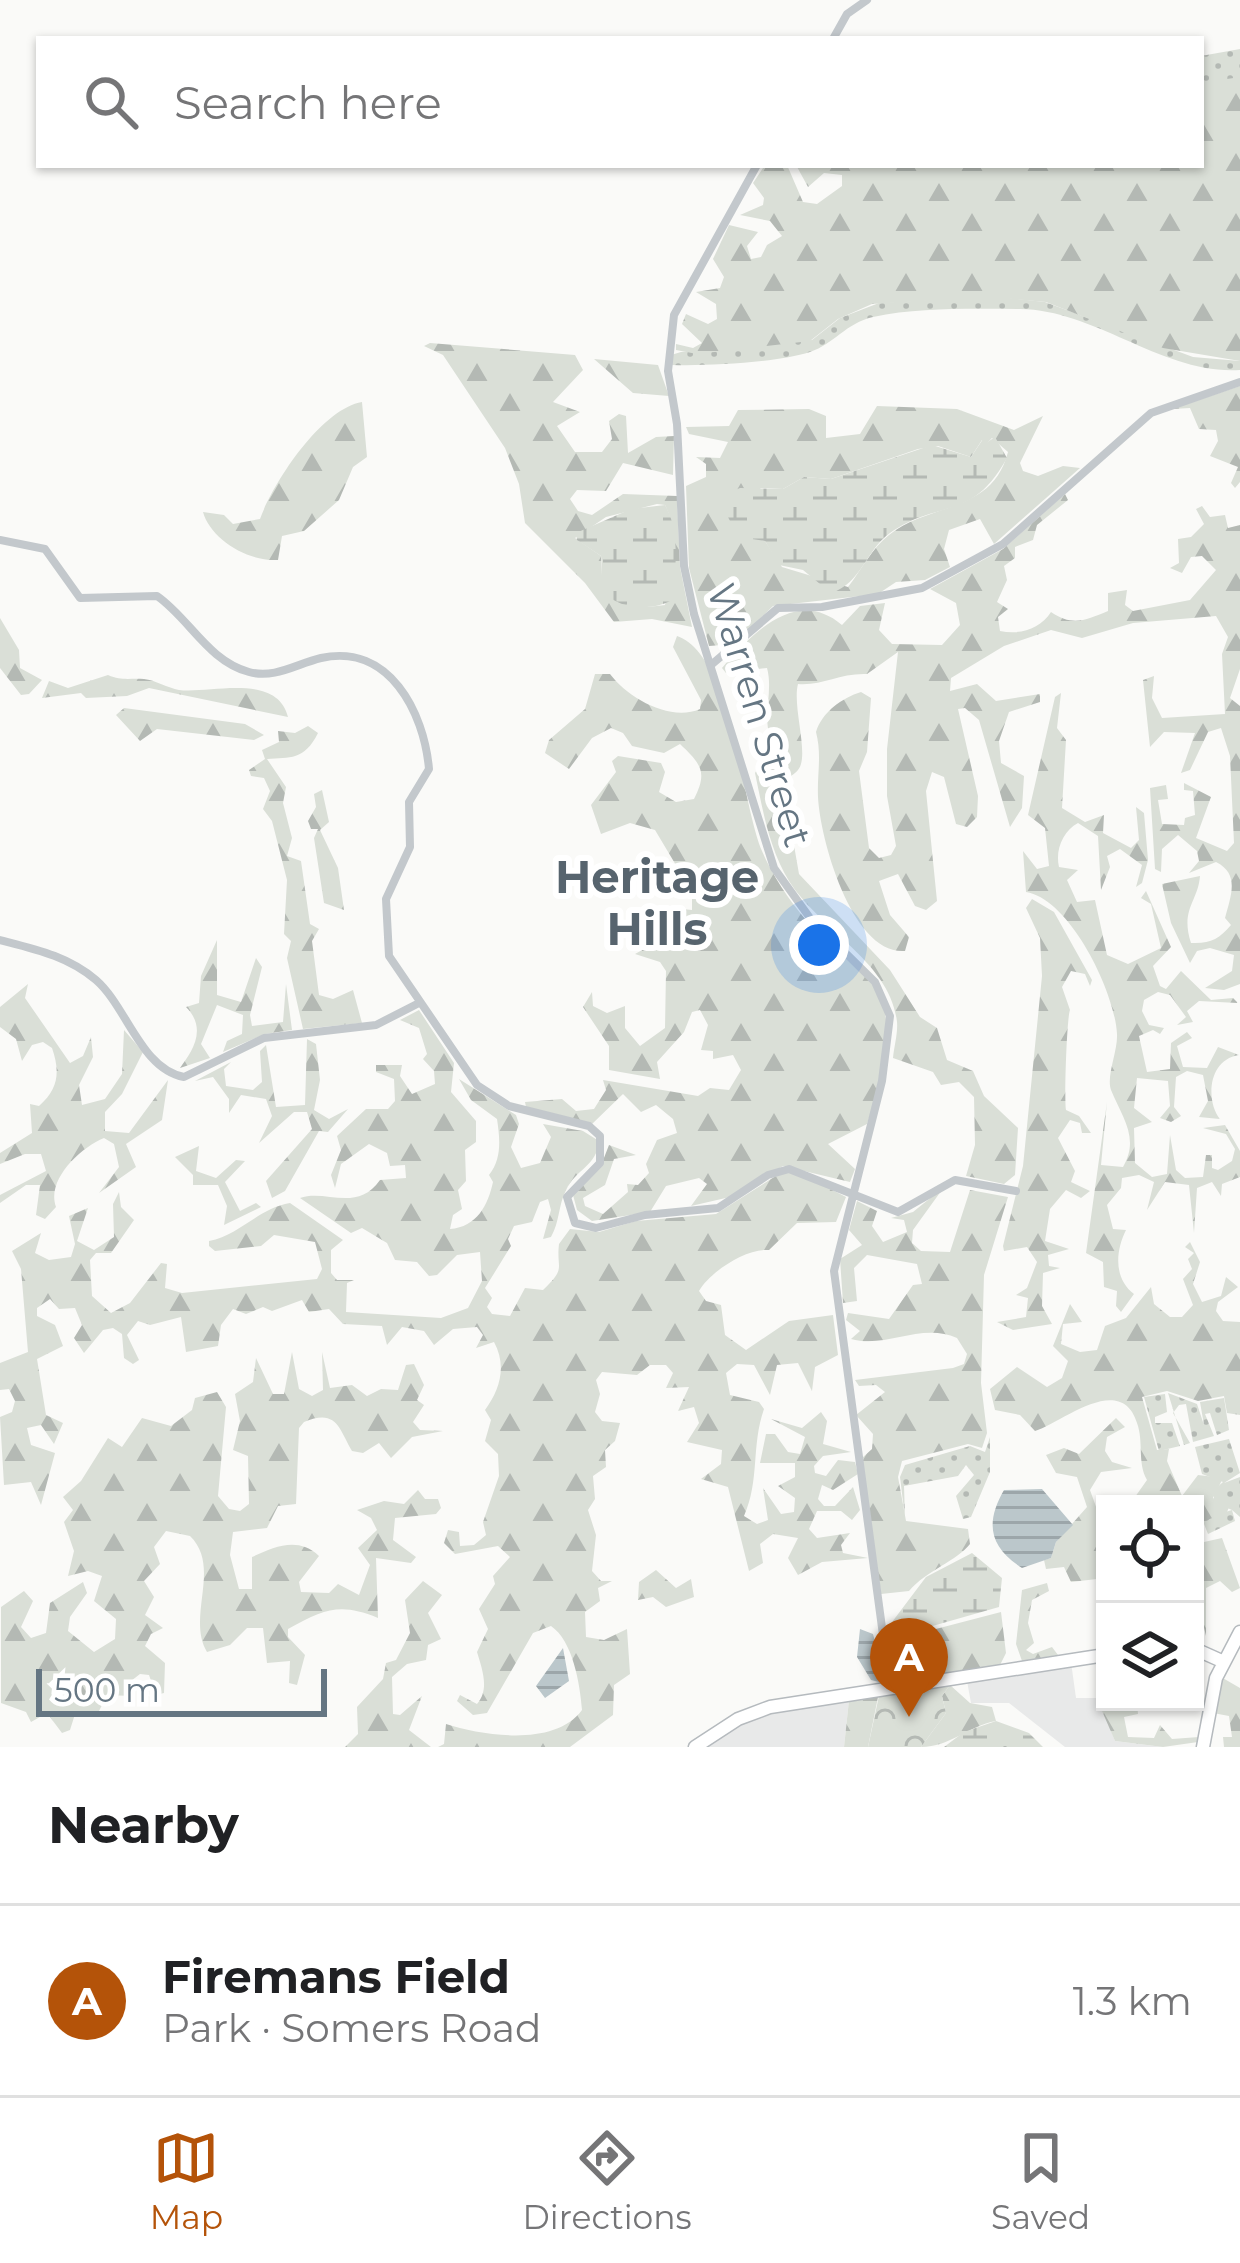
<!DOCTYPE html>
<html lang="en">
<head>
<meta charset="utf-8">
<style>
	:root { --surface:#fff; --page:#f2f2f2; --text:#202124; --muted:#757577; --line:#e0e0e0; --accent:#b45309 }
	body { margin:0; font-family:Montserrat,sans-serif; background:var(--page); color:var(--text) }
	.controls { position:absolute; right:36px; bottom:36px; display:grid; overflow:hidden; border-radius:0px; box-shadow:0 3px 9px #0004 }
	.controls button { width:108px; height:108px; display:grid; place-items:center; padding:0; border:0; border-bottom:3px solid var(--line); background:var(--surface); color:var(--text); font:60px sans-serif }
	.scale { position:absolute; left:36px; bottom:30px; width:291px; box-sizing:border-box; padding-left:12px; border:6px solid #657683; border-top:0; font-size:33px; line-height:42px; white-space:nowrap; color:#657683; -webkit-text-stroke:9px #fff; paint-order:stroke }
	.you { position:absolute; left:819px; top:945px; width:42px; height:42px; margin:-30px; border:9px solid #fff; border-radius:50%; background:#1a73e8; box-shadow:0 0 0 18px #1a73e833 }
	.badge { display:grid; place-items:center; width:78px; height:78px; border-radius:50%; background:var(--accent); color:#fff; font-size:39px; font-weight:700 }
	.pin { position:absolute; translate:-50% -99px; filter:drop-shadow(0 3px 6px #0008) }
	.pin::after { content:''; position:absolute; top:63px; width:42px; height:36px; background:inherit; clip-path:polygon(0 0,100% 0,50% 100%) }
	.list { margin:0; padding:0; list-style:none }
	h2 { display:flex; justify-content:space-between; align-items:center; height:156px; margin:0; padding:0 48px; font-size:51px }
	h2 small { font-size:39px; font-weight:400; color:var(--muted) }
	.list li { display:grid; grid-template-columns:78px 1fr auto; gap:36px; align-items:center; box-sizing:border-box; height:192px; padding:0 48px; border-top:3px solid var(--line) }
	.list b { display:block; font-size:45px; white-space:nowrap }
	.list p { margin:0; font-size:39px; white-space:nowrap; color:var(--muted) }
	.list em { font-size:39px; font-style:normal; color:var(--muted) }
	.icon { flex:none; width:66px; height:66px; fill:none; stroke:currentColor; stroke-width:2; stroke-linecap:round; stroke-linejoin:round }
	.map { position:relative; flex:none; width:1240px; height:1747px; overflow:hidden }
	.search { position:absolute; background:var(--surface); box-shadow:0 3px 9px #0004; left:36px; right:36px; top:36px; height:132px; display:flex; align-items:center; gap:30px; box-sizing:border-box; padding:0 42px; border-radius:0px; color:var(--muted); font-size:45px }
	.sheet { height:348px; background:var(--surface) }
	nav { display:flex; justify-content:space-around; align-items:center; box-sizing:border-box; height:168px; border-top:3px solid var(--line); background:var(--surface); font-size:33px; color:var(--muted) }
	nav a { display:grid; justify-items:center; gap:6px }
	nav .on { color:var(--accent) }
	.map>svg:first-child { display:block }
	.built { fill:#e8e9e9 }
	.grass { fill:url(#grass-dots) }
	.forest { fill:url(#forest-firs); fill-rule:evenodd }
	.wetland { fill:url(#wetland-marsh) }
	.park { fill:url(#park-crowns) }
	.water { fill:url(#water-rules) }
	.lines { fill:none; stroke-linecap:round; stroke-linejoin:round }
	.major-casing { stroke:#b5babe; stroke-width:15 }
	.minor { stroke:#c3c8cc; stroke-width:8 }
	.major { stroke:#fff; stroke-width:12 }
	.labels { text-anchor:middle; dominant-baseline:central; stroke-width:12; stroke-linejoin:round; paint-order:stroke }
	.street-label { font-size:39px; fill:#657683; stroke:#fff }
	.quarter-label { font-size:45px; font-weight:bold; fill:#57646e; stroke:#fff }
</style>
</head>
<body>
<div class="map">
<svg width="1240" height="1747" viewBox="0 0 1240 1747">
	<defs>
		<pattern id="grass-dots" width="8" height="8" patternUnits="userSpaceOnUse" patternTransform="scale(3)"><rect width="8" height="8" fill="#dadfd7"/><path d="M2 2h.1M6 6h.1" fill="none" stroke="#b4b9b4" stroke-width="1.8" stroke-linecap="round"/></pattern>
		<pattern id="forest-firs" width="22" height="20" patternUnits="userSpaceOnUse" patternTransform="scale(3)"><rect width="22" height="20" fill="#dadfd7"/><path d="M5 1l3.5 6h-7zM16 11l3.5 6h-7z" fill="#b4b9b4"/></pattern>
		<pattern id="wetland-marsh" width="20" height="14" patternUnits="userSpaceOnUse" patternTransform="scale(3)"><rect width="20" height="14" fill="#dadfd7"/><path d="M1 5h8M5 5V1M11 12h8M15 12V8" fill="none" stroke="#b4b9b4"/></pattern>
		<pattern id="park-crowns" width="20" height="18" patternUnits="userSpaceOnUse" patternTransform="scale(3)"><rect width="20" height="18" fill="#dadfd7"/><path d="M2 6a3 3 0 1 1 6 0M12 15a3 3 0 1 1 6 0" fill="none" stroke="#b4b9b4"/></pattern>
		<pattern id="water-rules" width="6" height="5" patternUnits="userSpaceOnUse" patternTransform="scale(3)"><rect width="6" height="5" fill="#bbc7cb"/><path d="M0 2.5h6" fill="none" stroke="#9ca6aa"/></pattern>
	</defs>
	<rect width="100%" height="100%" fill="#fafaf8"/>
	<!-- built -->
	<path class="built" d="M1071,1662L1076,1698H1098L1115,1741L1163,1747H1065L1009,1703H971L967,1681Z
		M849,1700L844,1747H700L747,1716Z"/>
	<!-- grass -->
	<path class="grass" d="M1240,49V80L1201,85V56Z
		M992,296L1045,302L1193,357L1240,361V370C1163,375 1097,310 1020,309C972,309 921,307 873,317C846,323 834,344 810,352C776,363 708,366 672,365L671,355L681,352L812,340L840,318L879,303Z
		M1168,1393L1197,1404L1204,1425L1200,1402L1224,1398L1229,1430L1217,1435L1210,1413L1205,1414L1214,1436L1193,1442L1186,1404L1179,1405L1173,1413L1190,1443L1184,1445Z
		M1165,1394L1167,1412L1155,1417V1423H1172L1180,1446L1159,1451L1144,1397Z
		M990,1437V1472L971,1517L963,1519L956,1496L974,1475L966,1465L958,1476L904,1486L905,1518L900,1477L905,1465L970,1446L985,1452Z
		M1229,1439L1240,1473L1224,1483L1240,1477V1517L1232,1510L1235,1521L1208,1534L1202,1519L1232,1510L1214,1502V1490L1223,1482L1202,1474L1195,1447Z"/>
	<!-- forest -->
	<path class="forest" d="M1240,77V361L1163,348L1046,302L991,297L872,304L838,319L810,341L697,354L676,350V344L693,348L702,343L682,324L686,314L708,324L717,319L716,304L696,292L720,288L724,277L713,259L729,225L758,232L747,246L751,259L761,257L767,245L782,236L770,221L740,215L763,205L764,198L753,183L765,165H787L803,202L817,204L842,186V175L824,173L808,187L796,165H1201V83Z
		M430,343L575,355L583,370L553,402L580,412L557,426L575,452H602L612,439L609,421L619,414L626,416L628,453L656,437L674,436L673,475L623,463L606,491L577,490L570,499L578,511L592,515L623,494L677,496L680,567L692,627L652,619L614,622L585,583L525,523L519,484L505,448L443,355L424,346ZM657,504L665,505C681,537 672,572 665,605L648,607L602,576L601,556L575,538L606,517Z
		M594,359L658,365L669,396L633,393Z
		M1240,386V482L1235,488L1231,483L1238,467L1210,456L1218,441L1216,430L1199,429L1190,408L1172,409Z
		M362,402L367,457L353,467L339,500L304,531L282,536L278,560C247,562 210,538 203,512L224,515L233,524L260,519C273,483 321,409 362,402Z
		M877,406L957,409L1014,430L1043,416L1020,463L1023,471L1038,476L1063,466L1080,468L994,544L980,519L949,530L944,549L950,567L925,580L896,582L878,594L773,606L725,653L722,645L709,646L689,568L686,486L706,477V464L696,457L720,458L728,442L689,434L686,427L729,426L738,410L809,409L826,416V438L860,434ZM992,438L1008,452C992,514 930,502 889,535C872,548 862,569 848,587L782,567L765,541C740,534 739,537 729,512L761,488L783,489L804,477L831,479L918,449L938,446L971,457L982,440L986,444Z
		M1065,494L1068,500L1037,525L1033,540L1015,547V558L1004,566L1007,580L997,602L1008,609L998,617L1000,631C1021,635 1040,629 1051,612C1073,627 1086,620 1108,611V593L1127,590L1125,605L1133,611L1190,600L1216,570L1202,556L1191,557L1182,573L1170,568L1179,563L1178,539L1191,537L1204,524L1196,509L1202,506L1210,517L1225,515L1228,528L1240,525V669L1230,698L1240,706V984L1224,990L1205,988L1232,971L1234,955L1210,948L1197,951L1190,963L1171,923L1162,884L1200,876C1198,902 1180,909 1191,943C1210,944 1219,939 1231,925L1225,918C1231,895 1240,874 1216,862L1189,873L1199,861L1197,851L1178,835L1162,849L1161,872L1155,869L1150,788L1166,785L1168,799L1158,800L1162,824L1184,825L1185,818L1195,815L1193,791L1184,790V783L1211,797L1196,838L1227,851L1234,843L1230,756L1221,728L1208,732L1190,770L1181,773L1195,733L1164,732L1150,747L1143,680L1154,676L1152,698L1162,718L1225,714L1222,654L1228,637L1216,616L1133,623L1082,638L1051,630L1004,646L951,678L950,691L977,684L996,701L1040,694V702L1009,712L999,741L1001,763L1024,776L1022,808L1010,827L979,720L965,708L958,709L978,796L977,817L967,827L956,824L944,777L932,772L926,791L937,901L926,910L915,906L898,874L879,881L890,915L909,937L905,951C852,955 820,839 818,797C817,774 822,755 816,732C822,712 842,698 861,692L871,698L867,752L859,771L869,848L879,858L891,855L896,846L887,796V749L898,652L867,674C839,673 822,686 798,684C792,707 810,756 798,770C794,775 788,777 783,782L799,874L890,970L920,1017L937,1028L947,1060L973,1071L984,1096L1018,1128L1015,1175L1004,1184L966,1176L975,1145L974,1097L959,1082L941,1085L933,1072L893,1058C894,1047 898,1033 897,1022C891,963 819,929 789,881C769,848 763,811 755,773L773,743C760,719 774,694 767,668L726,673L722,668C753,632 797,587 842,625L860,606L885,603L879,630L892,644L942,645L960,625L956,603L930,589L1003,549Z
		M0,618L19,650L20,668L42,680L29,694L21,695L0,668Z
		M677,636C732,655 741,802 762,851C772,875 789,900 806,920C830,948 875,970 884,1008C893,1042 878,1093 867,1124L828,1144L855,1169L850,1182L783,1166L730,1197L691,1206L707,1184L699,1178L666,1186L650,1212L592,1221L577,1210L573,1195L602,1163L609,1145L636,1155L614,1159L605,1185L583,1198L585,1206L603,1214L628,1192L627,1184L638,1185L649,1173L646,1164L657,1140L677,1133L673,1119L656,1105L641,1112L623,1094L592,1124L526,1107L525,1102L562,1099L576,1111L594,1109L606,1090L603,1080L698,1096L710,1088L729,1090L741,1070L733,1055L713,1059V1051L701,1050L708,1025L700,1010L692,1012L684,1032L657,1062L660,1079L609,1070V1046L583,1007L592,992L593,1006L607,1013L625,1006V1028L640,1046L665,1028L666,971L660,962L635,954L653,944L672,908L692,910V892L655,830L630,823L601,834L591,805L616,772L612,761L618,756L661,763L665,772L659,792L676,802L694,799C708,772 701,764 680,744L664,753L632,746L623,733L611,728L592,738L569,769L545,753L549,740L585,709L595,674H610C628,698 670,722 700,709L701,700L673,647Z
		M108,675C122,681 129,678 144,679C155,680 168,688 179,690C209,694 277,672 288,717L149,688L127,696L86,698L81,693L42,698L49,681L68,688Z
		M1061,693L1057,728L1066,740L1062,808L1085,822L1104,815L1103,833L1131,848L1139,840L1136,807L1144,813L1148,860L1142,883L1136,887L1142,865L1120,849L1107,856L1110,867L1101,890L1098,836L1078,823C1063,831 1055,850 1059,867L1078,870L1067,880L1077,902L1095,900L1107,955L1128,964L1161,948L1151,904L1141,898L1146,891L1171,947L1153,966L1160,986L1166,989L1181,971L1211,1000L1233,998L1238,1003L1199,1001L1187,1011L1193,1022L1177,1025L1186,1017L1170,995L1158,992L1144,1000L1142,1011L1149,1025L1164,1028L1160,1034L1153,1030L1139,1036L1147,1072L1170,1069L1171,1043L1187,1032L1192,1038L1177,1046L1183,1067L1207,1068L1218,1047L1239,1055C1207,1060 1206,1102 1220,1119L1199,1117L1208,1101L1203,1075L1187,1071L1176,1077L1174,1107L1181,1116L1171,1122L1160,1118L1170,1106L1168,1081L1137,1078L1134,1108L1152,1122L1134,1128L1135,1163L1152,1177L1167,1174L1170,1135L1176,1170L1185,1178L1203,1177L1206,1155H1212V1168L1218,1170L1232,1161L1235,1149L1226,1134L1203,1128L1225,1125L1240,1151V1177L1222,1184L1221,1196L1212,1182L1197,1188L1194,1233L1189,1185L1165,1182L1147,1210L1154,1182L1139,1175L1122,1178L1121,1188L1107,1205L1113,1229L1126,1230C1115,1252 1114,1279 1134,1294L1121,1312L1116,1306L1117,1291L1104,1287L1103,1262L1086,1253L1107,1102L1101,1165L1123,1167C1140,1138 1122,1117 1111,1090C1106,1076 1118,1051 1117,1034C1115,992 1070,899 1026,892L1023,851L1037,869L1049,866L1045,828L1028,815L1055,697Z
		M124,708L245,724L264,735L254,740L157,729L140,741L116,715Z
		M308,726L318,733C304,761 290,757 267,759L286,787L283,803L292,838L287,856L301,861L310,924L319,929L312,941L319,995L333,999L353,990L362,1023L303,1029L287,958L291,941L284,934L287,880L272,821L263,809L270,791L264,778L251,776L249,770L265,759L262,750L279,742L278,731L295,733Z
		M322,790L329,822L320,830L338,868L344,910L324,903L314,838L318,829H311L308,821L316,807L314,794Z
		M1032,899L1054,912L1092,980L1090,986L1085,974L1071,971L1062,987L1070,1010C1067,1016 1064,1099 1066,1110L1079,1116L1091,1133H1082L1080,1123L1070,1120L1058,1138L1075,1171L1071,1182L1090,1191L1081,1198L1066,1190L1050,1209L1045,1241L1069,1249L1048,1255L1049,1266L1060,1268L1043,1273L1042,1306L1052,1324L1013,1330L997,1322L1026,1317L1028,1298L1016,1295L1027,1288L1037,1262L1027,1247L1004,1251L1003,1246L1023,1166L1042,976L1040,938L1026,908Z
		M217,940V995L241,1002L256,958L262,967L250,1015L252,1026L283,1022L286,984L292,1030L265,1034L223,1052L227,1041L242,1034L243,1015L217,1005L201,1044L210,1058L180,1068C190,1054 209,1030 186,1007L199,1003L201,976Z
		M28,984L25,998L70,1063L83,1056L91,1037L93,1057L79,1085L82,1105L105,1099L122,1074L124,1030L143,1052L122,1094L105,1112V1131L129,1133L168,1080L162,1120L126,1144L136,1167L99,1193L119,1167L114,1144L104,1138C80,1148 46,1180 56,1207L45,1219L36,1215L40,1185H26L0,1203V1195L46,1171L41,1154H25L0,1164V1153L32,1133L30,1104L39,1106C59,1089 60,1071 52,1048L43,1042L32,1045L22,1061L16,1039L0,1027V1007Z
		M419,1010L454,1063L451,1092L476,1121V1142L465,1150L466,1181L458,1190L462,1209L453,1215L450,1229C477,1227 488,1205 493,1182L489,1175C502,1159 500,1139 497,1119L471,1100L459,1079L516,1115L519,1124L511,1147L521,1168L540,1163L551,1137L543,1124L583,1131L599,1141C597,1166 576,1169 566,1190C558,1206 560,1221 551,1237L543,1239L551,1210L548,1199L540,1202L532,1222L514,1226L508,1239L511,1246L485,1288L492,1298L487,1307L492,1314L510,1316L525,1288L543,1290C567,1267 556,1270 559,1244L570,1229L599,1232L636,1221L716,1214L782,1172L799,1173L846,1197L836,1222L797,1223L769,1250C746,1248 710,1272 699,1291L706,1301L721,1305L725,1335L746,1350L789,1321L833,1315L838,1355L815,1367L812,1391L798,1363L777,1365L770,1395L754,1365L737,1364L726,1373L730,1395L759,1402L764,1409C751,1446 760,1480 744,1516L757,1524L768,1520L763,1488L781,1514L794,1512L795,1498L778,1486L795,1477V1463H760L766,1434H775L788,1452L800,1454L805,1437L771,1419L802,1428L821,1412L827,1421L823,1444L851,1452L823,1456L814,1466L815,1473L826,1476L838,1460L855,1462L858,1474L833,1490L822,1485L818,1499L824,1506H835L853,1487L860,1510L852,1520L841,1511H817L809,1529L817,1538L850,1533L841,1545L843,1553L868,1558L822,1562L798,1575L788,1558L798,1538L773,1534L760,1544L763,1563L749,1571L728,1487L701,1479L721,1464L722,1450L687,1442L699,1423L694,1407L678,1411L689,1387L666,1388L673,1373L666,1365H650L637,1375L602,1372L596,1380L600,1394L595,1412L602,1421L620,1423L615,1441L605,1450L606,1467L593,1476L595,1499L588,1510L596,1535L592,1571L601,1581H612L598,1588L600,1601L585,1612L586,1637L604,1640L627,1629L630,1674L614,1685L613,1715L570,1747H438L444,1744L446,1724C484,1736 555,1747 582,1710C580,1684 573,1641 551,1626L533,1633L487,1713L473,1715L457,1701L460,1695L477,1704C490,1689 482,1669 477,1652L488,1629L479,1609L495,1584L493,1576L510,1557L498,1546L455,1554L444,1543L448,1530L459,1532L460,1546L474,1545L486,1535L483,1522L499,1476L498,1454L485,1441L491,1420L485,1410C500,1390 507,1366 494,1342L476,1348L483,1335L477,1327L453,1329L434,1345L424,1331L402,1327L387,1345L382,1326L343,1324L329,1309L309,1312L302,1300L272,1311L263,1307L246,1314L233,1309L221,1325L218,1346L186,1352L181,1317L150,1325L138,1321L127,1335L139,1360L133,1364L124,1358L122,1334L113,1328L103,1330L84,1353L74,1338L82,1325L75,1308L59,1309L50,1299L37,1308V1316L55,1325L63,1346L37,1359L46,1415L63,1423L54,1444L41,1425L27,1428L31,1445L55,1453L41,1505L31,1482L4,1485L0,1417L12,1412L15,1401L9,1389L0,1390V1363L28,1352L21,1269L12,1251L41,1233L35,1253L49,1260L71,1257L75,1244L69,1216L88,1208L77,1241L94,1250L114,1237L113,1204L119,1192L121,1207L134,1220L111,1253H96L90,1260L92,1296L111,1313L130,1303L161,1263L167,1264L165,1288L182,1293L317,1279L322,1269L315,1242L274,1235L261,1246L215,1251L209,1246V1241C240,1235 259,1208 290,1203L343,1240L331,1250V1273L337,1280H354L347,1283L346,1312L441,1318L468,1308L482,1281L480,1252L457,1255L437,1275L429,1276L417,1262L395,1260L387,1243L362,1228L351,1233L300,1198C326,1189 357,1213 380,1180L406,1178L405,1165L390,1166L387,1153L369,1144L341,1164L335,1188L331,1175L341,1150L337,1136L366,1109H388L395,1101L394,1079L376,1072V1065H402L400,1076L412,1094L435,1084L434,1071L423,1059L427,1054L419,1028L400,1020Z
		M307,1039L316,1044L320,1080L314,1110L329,1119L348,1109L328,1132L319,1131L285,1191L272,1198L266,1181L312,1129L307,1112H294L259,1143L272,1116L266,1099L241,1095L229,1113V1099L213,1077L195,1081L231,1062L224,1069L226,1086L253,1090L262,1082L260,1051L266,1045L276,1107L305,1105Z
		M199,1146L196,1171L216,1178L236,1160L245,1161L225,1182L240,1211L256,1203L261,1207L224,1225L227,1206L218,1185H193V1175L175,1157Z
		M944,1187L913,1230L912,1243L921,1251L950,1252L970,1190L1008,1197L984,1275L981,1383L987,1433L982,1448L968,1444L902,1461L898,1477L906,1521L968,1529L970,1544C957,1561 927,1570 909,1591L881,1594L862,1458L872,1449L873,1434L856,1415L885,1392L876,1385L859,1386L855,1380L953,1368L964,1364L967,1354L957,1338C921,1322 886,1349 851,1339L860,1331L846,1320L848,1313L889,1319L913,1285L922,1284L917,1264L867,1255L854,1268L857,1301L843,1303L840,1259L862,1245L849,1230L857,1201L877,1211L872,1226L883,1242L907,1232L904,1220L891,1218L913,1212Z
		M1190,1242L1200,1262L1193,1284L1202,1302L1221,1296L1226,1277L1238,1287L1218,1302L1216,1311L1223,1321L1240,1322V1415L1227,1413L1224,1396L1198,1401L1167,1391L1142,1397L1157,1450L1169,1449L1167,1461L1182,1496L1198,1475L1223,1478L1213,1498L1230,1505L1227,1512L1195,1525V1504H1130L1147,1480C1137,1462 1144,1442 1137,1423C1121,1371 1061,1423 1035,1431L1020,1415L995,1410L990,1389L1017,1367L1047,1387L1062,1378L1068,1361L1053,1346L1070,1304L1082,1322L1063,1324L1061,1344L1080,1352L1097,1350L1105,1326L1126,1318L1151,1287L1154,1304L1170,1317H1182L1193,1305L1183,1279L1192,1269L1188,1259L1194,1253L1185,1247Z
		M292,1352L299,1389L312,1396L323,1390L322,1352L330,1388L352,1385L367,1396L381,1389L398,1390L406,1365L414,1364L424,1385L417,1400L424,1405L413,1422L420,1430L443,1431L412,1437L391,1458L379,1443L363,1453L352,1451C339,1429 337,1408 304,1422L299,1428L296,1504L278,1506L267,1528L233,1532L230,1555L239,1589H252V1557C274,1547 298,1536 319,1556L299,1582L301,1592L329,1593L338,1584L359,1595L370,1565L358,1548L377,1530L371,1518L357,1510L384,1501L404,1504L418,1490L425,1499H438L441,1508L436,1514L395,1518L393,1540L416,1557L411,1563L376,1558L378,1618C341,1603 326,1608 288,1629V1637L305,1655L297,1685L289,1683L290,1661L267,1663L263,1628H247L230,1645L207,1652C186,1617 222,1567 190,1536L166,1531L154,1547L160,1564L144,1581L154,1597L145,1615L163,1628L151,1634L145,1646L165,1663L164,1693L156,1695L149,1675L140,1674L131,1681V1696L107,1695L99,1711H76L70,1730L62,1733L47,1713L31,1722L26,1712L1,1703V1607L24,1591L33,1601L21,1627L31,1638L46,1633L50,1603L83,1582L87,1593L70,1617L68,1631L94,1652L115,1639L116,1619L94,1601L102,1576L88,1571L68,1576L74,1551L64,1522L73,1510L63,1497L81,1481L108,1438L122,1447L142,1418L171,1426L192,1410L195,1398L217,1392L226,1407L218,1496L229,1509L240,1511L249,1504L248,1456L233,1450L240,1421L235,1394L253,1382L256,1358L273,1394H284Z
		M1116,1418L1125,1427L1107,1437L1105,1451L1112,1462L1132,1468L1101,1472L1090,1490L1099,1515L1105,1516V1608L1097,1579L1071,1582L1064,1567L1046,1569L1044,1560L1051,1558L1056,1542L1087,1507L1077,1477L1056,1473L1046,1455L1064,1448L1079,1454Z
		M1195,1531L1204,1542L1222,1538L1240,1588L1232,1592L1220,1581L1206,1588V1636L1195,1591Z
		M656,1570L676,1588L691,1579L694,1597L666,1607L653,1597L638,1600L639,1582Z
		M423,1581L442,1595L428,1613L441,1639L428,1645L426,1660L407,1664L392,1677L393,1714L400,1715L422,1696L409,1730L431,1747H345L358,1734L357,1707L383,1679L386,1663L396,1660L410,1633L405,1600Z
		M1047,1583L1049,1591L1032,1600L1028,1623L1034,1643L1026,1650L1033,1654L1052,1647L1058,1655L1022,1661L1016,1644L1022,1590Z
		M1001,1612L1006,1653L1000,1665L907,1681L892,1676L886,1642Z
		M1221,1677L1240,1688V1747H1224L1223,1737H1232L1229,1716L1213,1713Z
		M950,1685L970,1703L992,1707L996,1721C968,1726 950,1747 921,1747L946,1713L942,1696Z
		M1102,1690L1105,1702H1137L1138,1714L1124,1717L1128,1737L1154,1738L1160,1725L1172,1739L1199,1737L1198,1742L1163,1747L1115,1741L1096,1697Z
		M878,1697L868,1747H844L849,1700Z"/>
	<!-- wetland -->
	<path class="wetland" d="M995,437L1007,458C971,523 940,498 890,533C865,551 862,583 831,593L803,570L779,565L765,541L738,537L721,503L723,495L740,488L783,489L804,477L831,479L932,445L971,457L983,439L986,443Z
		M665,505C680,530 677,573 670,601C653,611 612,610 603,588C600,578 603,566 601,556L577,540L576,533L631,509Z
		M972,1553L1002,1578L999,1607L887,1639L886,1630L926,1577Z
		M996,1721L1029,1733L1043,1747H944L964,1732Z"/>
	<!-- park -->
	<path class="park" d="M950,1685L942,1696L946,1713L921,1747H868L880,1691Z"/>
	<!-- water -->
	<path class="water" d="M1042,1489L1073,1525L1056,1542L1051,1558L1022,1568C989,1547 985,1523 1004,1490Z
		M860,1629L873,1634L882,1668L879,1682L871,1680L857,1657Z
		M563,1648L569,1681L545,1698L536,1686Z"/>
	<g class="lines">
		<defs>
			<path id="major" d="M1195,1649L1224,1662
				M695,1747L738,1719L770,1707L1105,1655
				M1203,1747L1216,1678L1240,1632"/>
		</defs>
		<!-- major casing -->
		<use href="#major" class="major-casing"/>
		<!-- minor -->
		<path class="minor" d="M833,39L847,14L867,0
			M757,165L674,315L668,371L677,424L684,566L694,614L774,868L810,918L875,982L890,1016L882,1081L834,1271L890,1687
			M0,540L45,549L80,598L157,596C189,618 208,661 249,672C275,679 296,664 321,658C389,643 424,712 429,769L409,802L410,847L386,899L389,956L477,1085L509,1106L589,1126L600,1136V1163L567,1197L575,1223L596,1228L645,1215L718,1208L768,1175L789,1169L898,1212L955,1180L1016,1191
			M711,665L778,608L822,607L922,588L1003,544L1151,413L1240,382
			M0,940C35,949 68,956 96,980C127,1007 141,1069 184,1077L264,1038L376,1025L419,1003"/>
		<!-- major -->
		<use href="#major" class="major"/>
	</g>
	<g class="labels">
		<!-- street labels -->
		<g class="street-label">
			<text transform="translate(760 715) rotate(73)">Warren Street</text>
		</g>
		<!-- quarter labels -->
		<g class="quarter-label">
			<text x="657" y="876">Heritage<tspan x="657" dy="52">Hills</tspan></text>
		</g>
	</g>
</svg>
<div class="controls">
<button><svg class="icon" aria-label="locate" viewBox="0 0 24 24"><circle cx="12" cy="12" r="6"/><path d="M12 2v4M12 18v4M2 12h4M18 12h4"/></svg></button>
<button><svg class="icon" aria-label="layers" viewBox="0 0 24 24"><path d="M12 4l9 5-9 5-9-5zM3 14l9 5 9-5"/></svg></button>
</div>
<div class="scale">500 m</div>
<div class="you"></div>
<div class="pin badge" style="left:909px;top:1717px">A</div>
<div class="search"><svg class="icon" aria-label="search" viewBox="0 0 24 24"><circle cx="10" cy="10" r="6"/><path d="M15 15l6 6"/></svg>Search here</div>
</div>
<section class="sheet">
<h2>Nearby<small></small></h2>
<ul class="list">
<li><span class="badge">A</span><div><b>Firemans Field</b><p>Park · Somers Road</p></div><em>1.3 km</em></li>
</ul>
</section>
<nav>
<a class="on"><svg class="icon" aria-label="map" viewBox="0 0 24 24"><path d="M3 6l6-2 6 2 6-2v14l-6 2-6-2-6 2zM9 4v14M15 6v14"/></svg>Map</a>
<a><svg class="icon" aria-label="directions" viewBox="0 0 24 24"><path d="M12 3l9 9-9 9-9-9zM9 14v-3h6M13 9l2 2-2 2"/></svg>Directions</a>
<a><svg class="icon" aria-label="saved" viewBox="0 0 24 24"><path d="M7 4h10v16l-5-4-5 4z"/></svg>Saved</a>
</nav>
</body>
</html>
